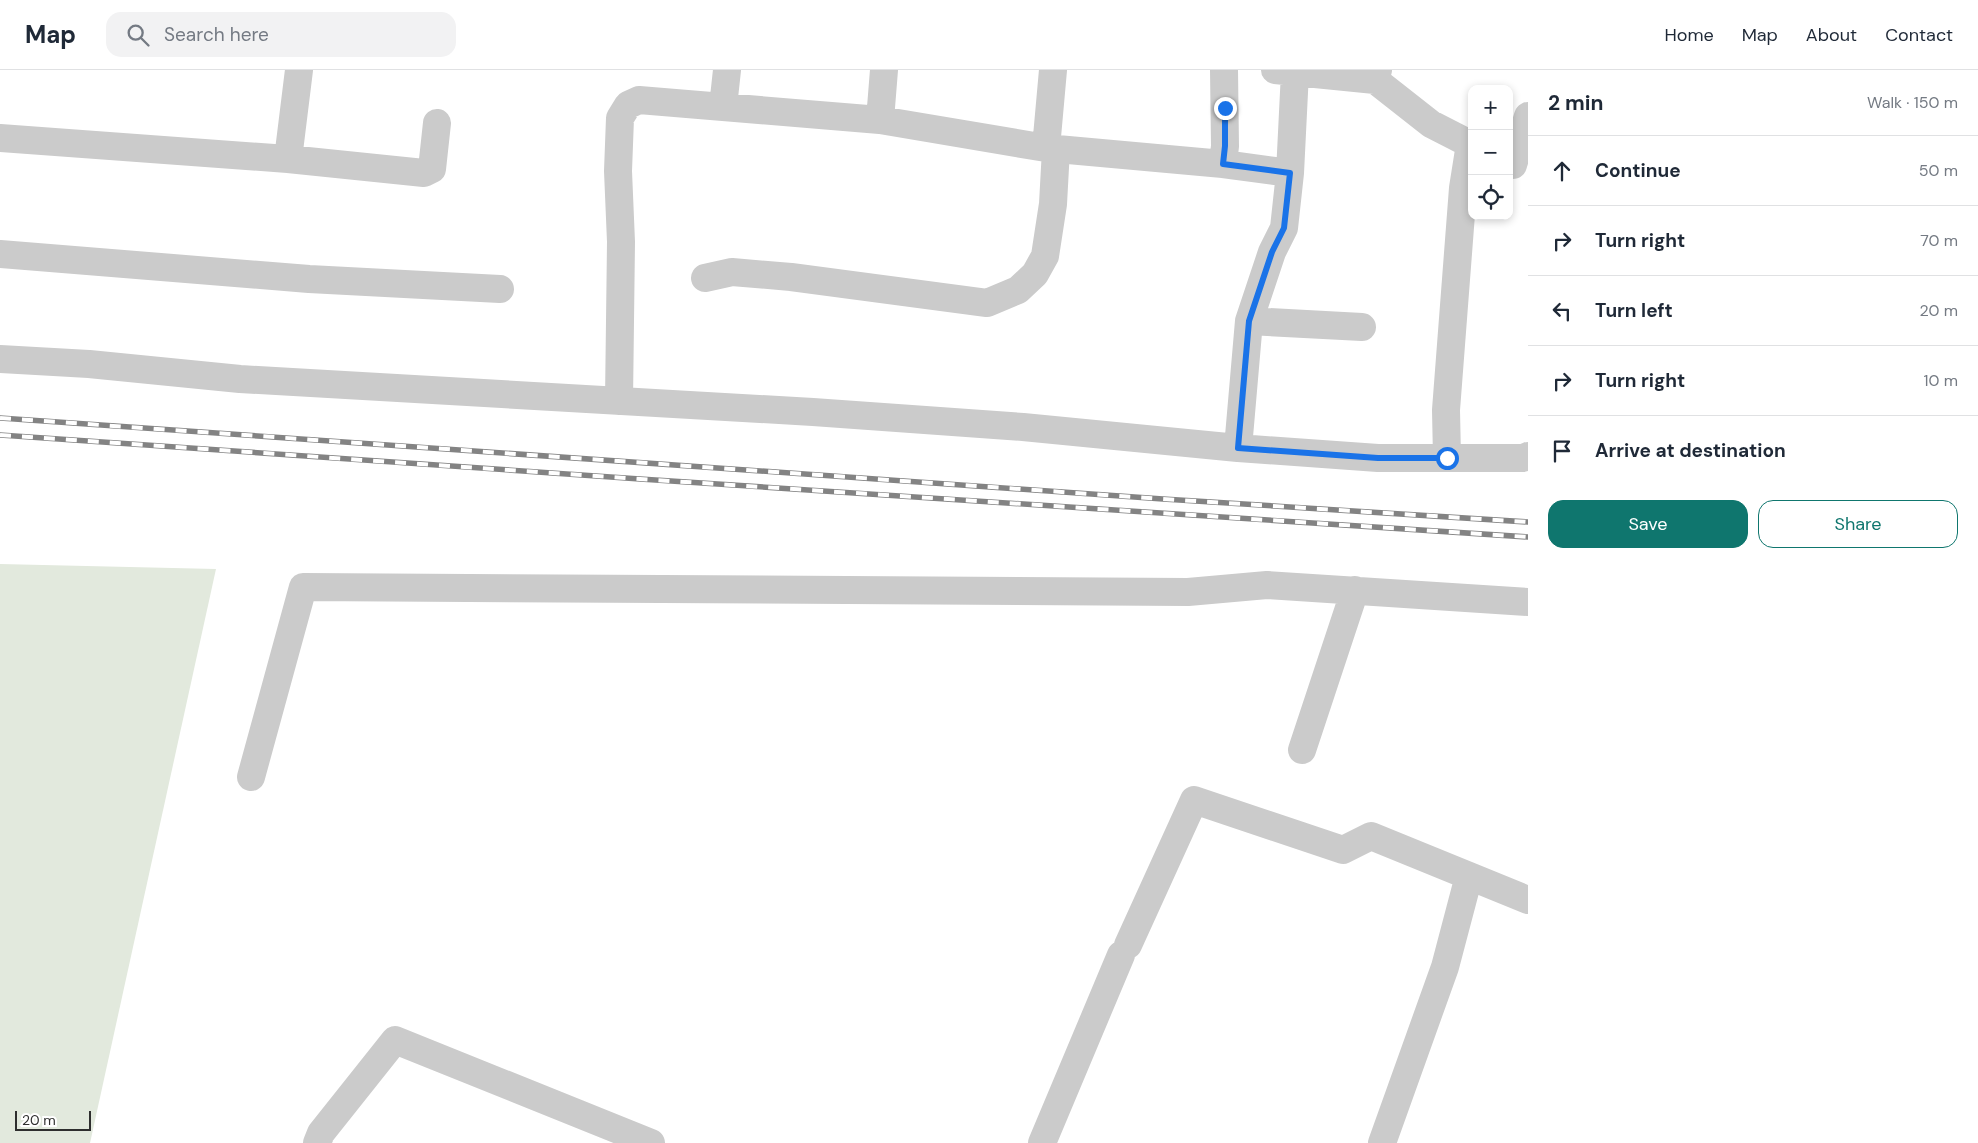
<!DOCTYPE html>
<html lang="en">
<head>
<meta charset="utf-8">
<style>
	:root { --surface:#fff; --page:#f2f2f3; --text:#1f2937; --muted:#747a83; --line:#e0e1e3; --accent:#0f766e }
	body { margin:0; font-family:"DM Sans",sans-serif; background:var(--page); color:var(--text) }
	.controls { position:absolute; right:15px; top:15px; display:grid; overflow:hidden; border-radius:10px; box-shadow:0 2px 8px #0003 }
	.controls button { width:45px; height:45px; display:grid; place-items:center; padding:0; border:0; border-bottom:1px solid var(--line); background:var(--surface); color:var(--text); font:25px sans-serif }
	.scale { position:absolute; left:15px; bottom:12px; width:76px; box-sizing:border-box; padding-left:5px; border:2px solid #2e2e2e; border-top:0; font-size:14px; line-height:18px; white-space:nowrap; color:#2e2e2e; -webkit-text-stroke:4px #fff; paint-order:stroke }
	.stop { position:absolute; width:15px; height:15px; margin:-11px; border:4px solid #1a73e8; border-radius:50%; background:#fff }
	.stop.end { background:#1a73e8; border-color:#fff; box-shadow:0 1px 5px #0008 }
	.list { margin:0; padding:0; list-style:none }
	h2 { display:flex; justify-content:space-between; align-items:center; height:65px; margin:0; padding:0 20px; font-size:21px }
	h2 small { font-size:16px; font-weight:400; color:var(--muted) }
	.list li { display:grid; grid-template-columns:32px 1fr auto; gap:15px; align-items:center; box-sizing:border-box; height:70px; padding:0 20px; border-top:1px solid var(--line) }
	.list b { display:block; font-size:19px; white-space:nowrap }
	.list em { font-size:16px; font-style:normal; color:var(--muted) }
	.actions { display:flex; gap:10px; padding:15px 20px }
	.actions a { flex:1; padding:11px 0; border:1px solid var(--accent); border-radius:15px; text-align:center; font-size:18px; color:var(--accent) }
	.actions .main { background:var(--accent); color:#fff }
	.icon { flex:none; width:28px; height:28px; fill:none; stroke:currentColor; stroke-width:2; stroke-linecap:round; stroke-linejoin:round }
	.map { position:relative; flex:none; width:1528px; height:1073px; overflow:hidden }
	header { display:flex; align-items:center; gap:30px; box-sizing:border-box; height:70px; padding:0 25px; background:var(--surface); border-bottom:1px solid var(--line) }
	header strong { font-size:24px }
	nav { display:flex; gap:28px; margin-inline-start:auto; font-size:18px }
	.search { width:350px; height:45px; background:var(--page); display:flex; align-items:center; gap:12px; box-sizing:border-box; padding:0 18px; border-radius:15px; color:var(--muted); font-size:19px }
	main { display:flex }
	aside { flex:1; background:var(--surface) }
	.map>svg:first-child { display:block }
	.grass { fill:#e2e9dd }
	.lines { fill:none; stroke-linecap:round; stroke-linejoin:round }
	.minor { stroke:#cbcbcb; stroke-width:28 }
	.rail-casing { stroke:#838383; stroke-width:5.5 }
	.rail { stroke:#fff; stroke-width:4; stroke-dasharray:11; stroke-linecap:butt }
	.route { stroke:#1a73e8; stroke-width:6 }
</style>
</head>
<body>
<header>
<strong>Map</strong>
<div class="search"><svg class="icon" aria-label="search" viewBox="0 0 24 24"><circle cx="10" cy="10" r="6"/><path d="M15 15l6 6"/></svg>Search here</div>
<nav><a>Home</a><a>Map</a><a>About</a><a>Contact</a></nav>
</header>
<main>
<div class="map">
<svg width="1528" height="1073" viewBox="0 0 1528 1073">
	<rect width="100%" height="100%" fill="#fff"/>
	<!-- grass -->
	<path class="grass" d="M0,494L216,499L90,1073H0Z"/>
	<g class="lines">
		<!-- minor -->
		<path class="minor" d="M1275,0L1375,10
			M1378,0L1375,10L1431,54L1472,75
			M723,37L727,0
			M880,50L884,0
			M0,68L288,89L424,103L432,99L437,53
			M1046,78L1053,0
			M288,89L299,0
			M1509,93L1513,95L1528,46
			M1223,94L1290,103
			M0,184L309,209L500,219
			M705,208L732,202L791,207L987,233L1018,220L1035,204L1045,186L1053,134L1056,79
			M1249,251L1362,257
			M0,289L89,294L240,309L813,342L1023,357L1238,378L1378,388H1523L1528,386
			M619,331L621,172L618,101L620,48L628,35L639,30L880,50L1046,78L1223,94L1225,76L1224,0
			M1238,378L1249,251L1272,182L1284,158L1290,103L1295,2
			M1447,388L1446,340L1463,118L1470,74
			M1302,680L1355,520
			M251,707L303,517L1188,522L1267,515L1528,532
			M1128,875L1194,730L1343,780L1371,766L1528,830
			M317,1073L321,1063L395,970L651,1073
			M1042,1073L1121,885
			M1382,1073L1445,897L1469,806"/>
		<defs>
			<path id="rail" d="M0,348L1163,429L1528,452
				M0,365L640,409L1528,467"/>
		</defs>
		<!-- rail casing -->
		<use href="#rail" class="rail-casing"/>
		<!-- rail -->
		<use href="#rail" class="rail"/>
	</g>
	<g class="lines">
		<!-- route -->
		<path class="route" d="M1225,38V76L1223,94L1290,103L1284,158L1272,182L1249,251L1238,378L1378,388H1447"/>
	</g>
</svg>
<div class="controls">
<button>+</button>
<button>−</button>
<button><svg class="icon" aria-label="locate" viewBox="0 0 24 24"><circle cx="12" cy="12" r="6"/><path d="M12 2v4M12 18v4M2 12h4M18 12h4"/></svg></button>
</div>
<div class="scale">20 m</div>
<div class="stop" style="left:1447px;top:388px"></div>
<div class="stop end" style="left:1225px;top:38px"></div>
</div>
<aside>
<h2>2 min<small>Walk · 150 m</small></h2>
<ul class="list">
<li><svg class="icon" aria-label="ahead" viewBox="0 0 24 24"><path d="M12 20V5M6 11l6-6 6 6"/></svg><div><b>Continue</b></div><em>50 m</em></li>
<li><svg class="icon" aria-label="right" viewBox="0 0 24 24"><path d="M7 20v-9h11M14 6l5 5-5 5"/></svg><div><b>Turn right</b></div><em>70 m</em></li>
<li><svg class="icon" aria-label="left" viewBox="0 0 24 24"><path d="M17 20v-9H6M10 6l-5 5 5 5"/></svg><div><b>Turn left</b></div><em>20 m</em></li>
<li><svg class="icon" aria-label="right" viewBox="0 0 24 24"><path d="M7 20v-9h11M14 6l5 5-5 5"/></svg><div><b>Turn right</b></div><em>10 m</em></li>
<li><svg class="icon" aria-label="arrive" viewBox="0 0 24 24"><path d="M6 21V4h12l-3 4 3 4H6"/></svg><div><b>Arrive at destination</b></div></li>
</ul>
<div class="actions"><a class="main">Save</a><a>Share</a></div>
</aside>
</main>
</body>
</html>
